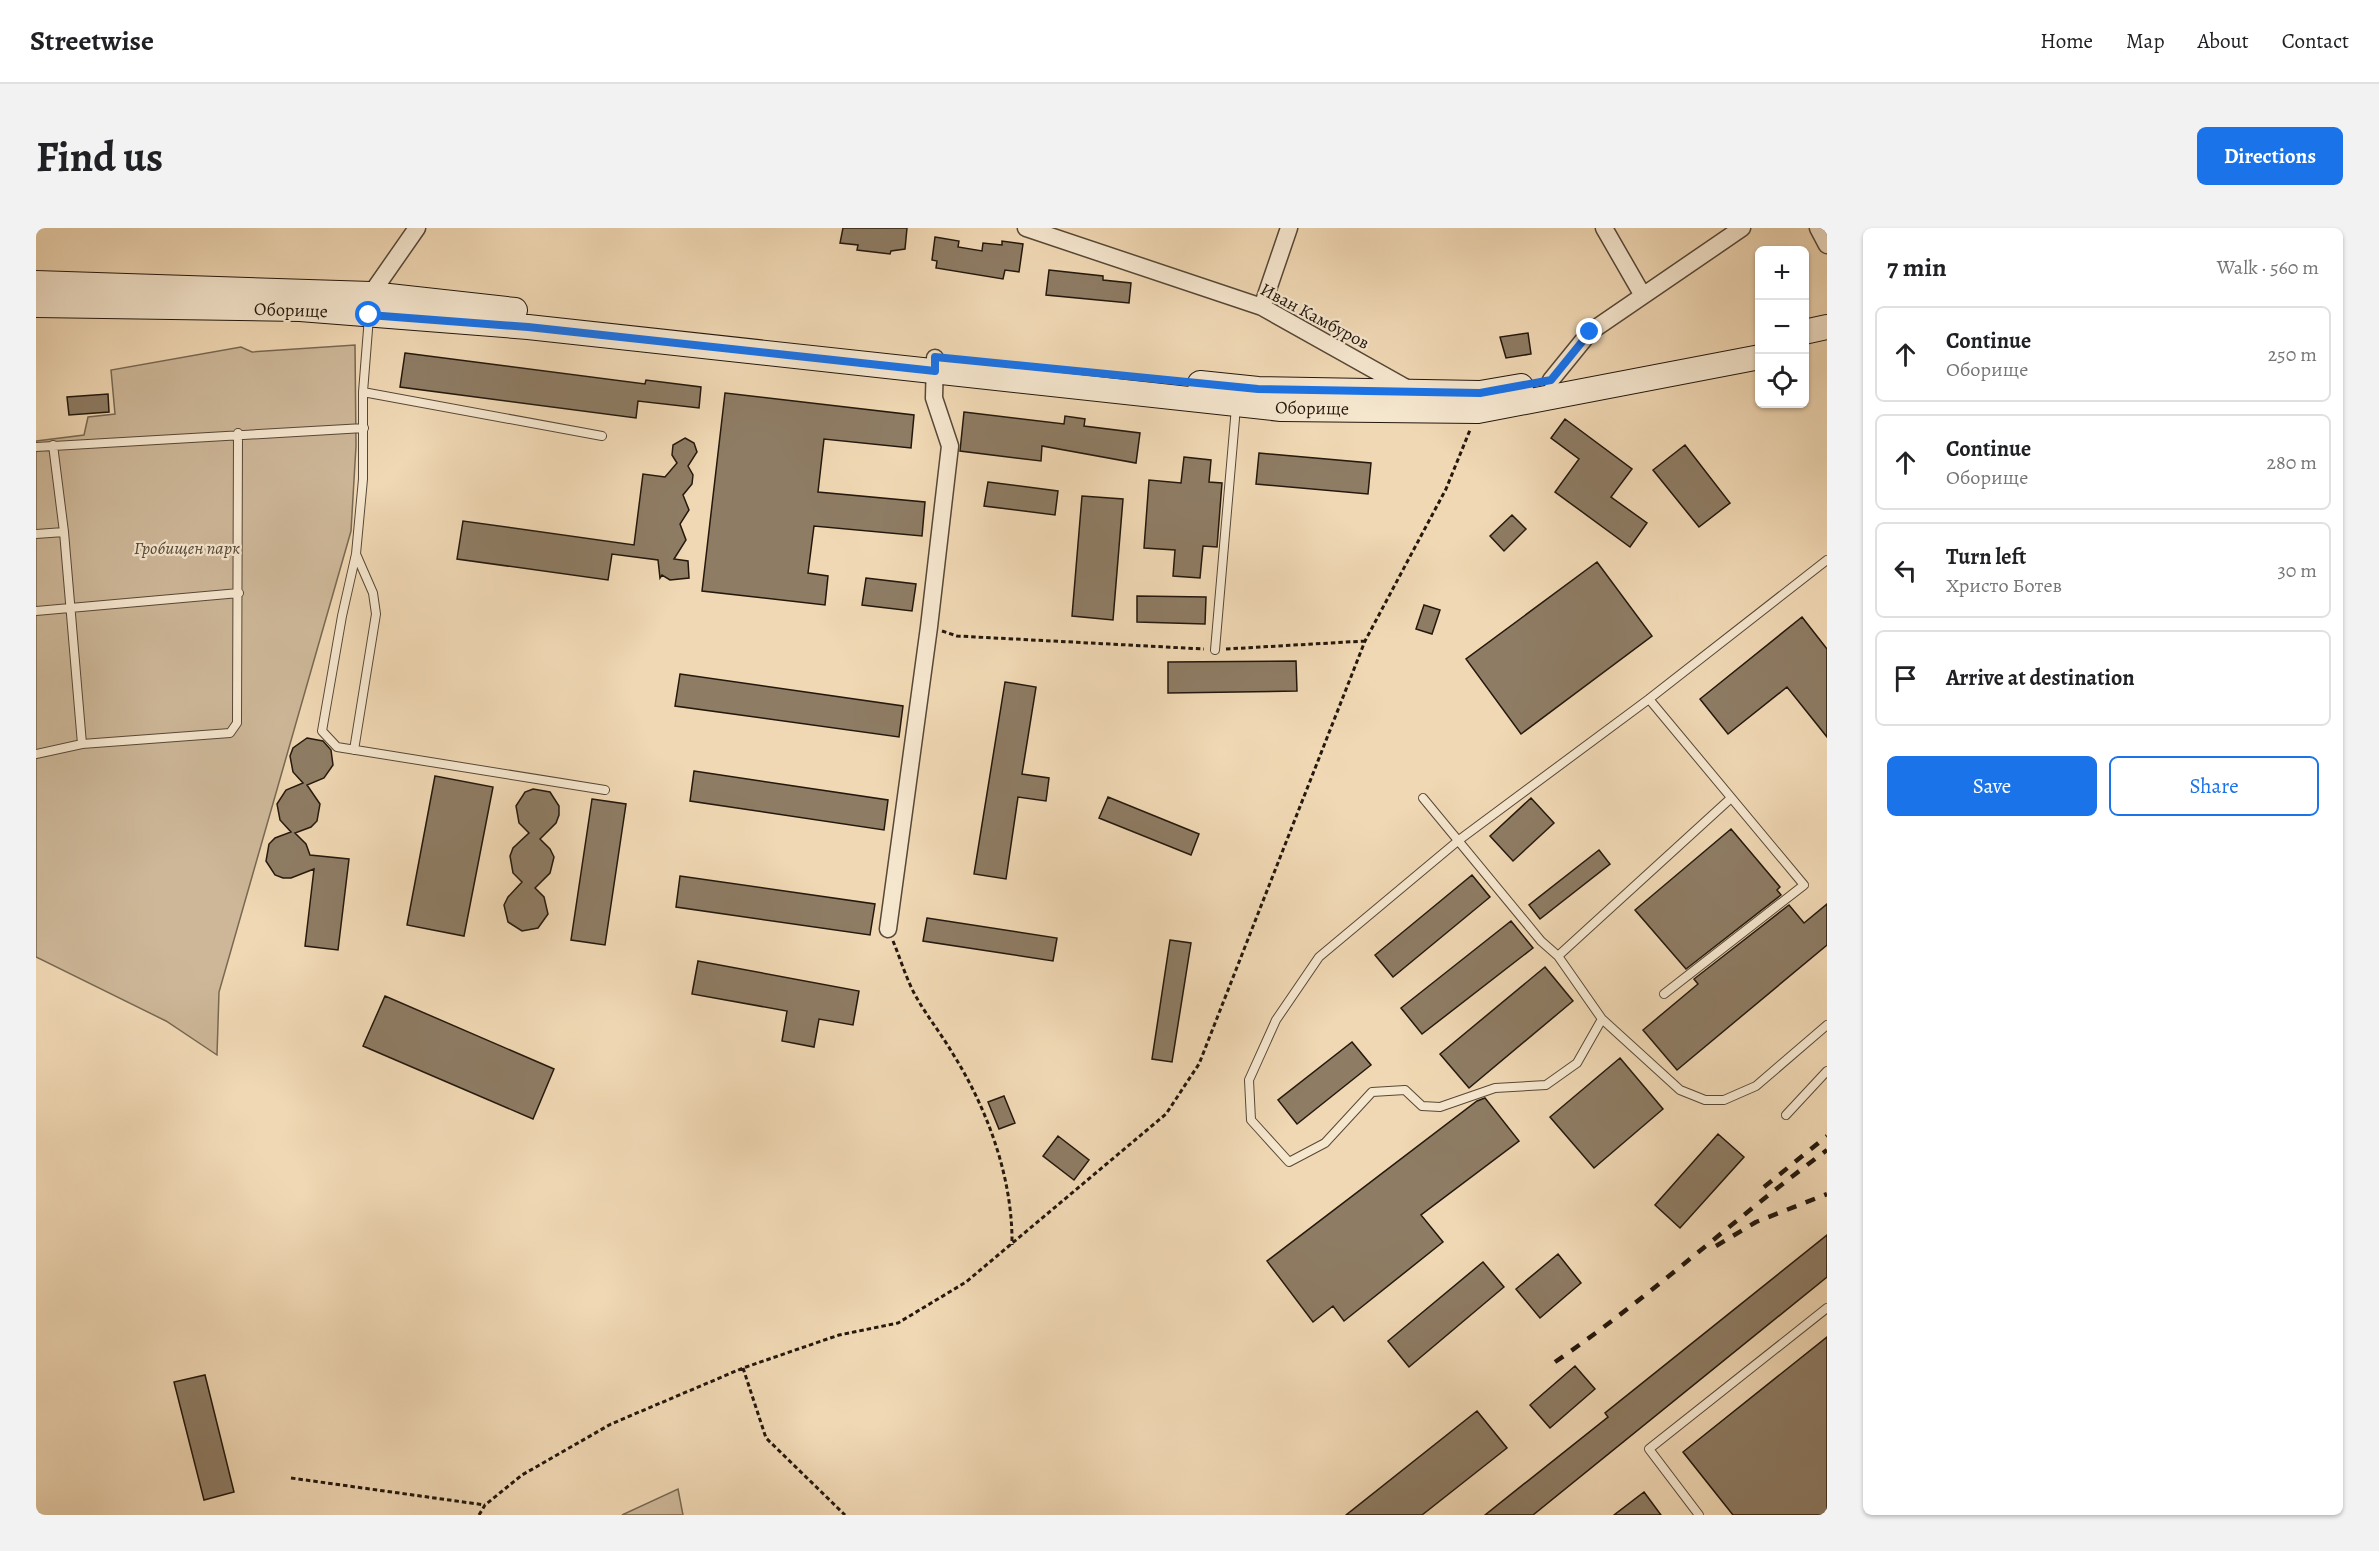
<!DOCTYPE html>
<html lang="en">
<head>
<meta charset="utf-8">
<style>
	:root { --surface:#fff; --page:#f2f2f2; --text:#202124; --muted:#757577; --line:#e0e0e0; --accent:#1a73e8 }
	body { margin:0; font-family:Alegreya,serif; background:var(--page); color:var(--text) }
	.controls { position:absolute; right:18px; top:18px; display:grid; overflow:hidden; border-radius:9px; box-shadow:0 2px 4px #0004 }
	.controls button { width:54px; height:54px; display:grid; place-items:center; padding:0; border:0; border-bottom:2px solid var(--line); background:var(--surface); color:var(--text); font:30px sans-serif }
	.stop { position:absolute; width:18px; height:18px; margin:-14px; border:4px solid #1a73e8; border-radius:50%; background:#fff }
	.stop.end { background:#1a73e8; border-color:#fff; box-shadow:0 2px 6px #0008 }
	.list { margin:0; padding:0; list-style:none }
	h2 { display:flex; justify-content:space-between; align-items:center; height:78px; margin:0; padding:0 24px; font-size:26px }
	h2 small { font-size:20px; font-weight:400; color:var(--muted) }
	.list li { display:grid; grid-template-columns:39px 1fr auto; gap:18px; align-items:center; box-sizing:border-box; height:96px; margin:0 12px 12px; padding:0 12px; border:2px solid var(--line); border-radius:9px }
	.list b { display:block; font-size:22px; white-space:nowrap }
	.list p { margin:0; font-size:20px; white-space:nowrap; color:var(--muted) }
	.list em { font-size:20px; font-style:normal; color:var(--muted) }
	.actions { display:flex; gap:12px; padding:18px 24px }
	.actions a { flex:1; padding:14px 0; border:2px solid var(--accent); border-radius:9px; text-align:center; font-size:21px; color:var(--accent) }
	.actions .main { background:var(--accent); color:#fff }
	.icon { flex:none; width:33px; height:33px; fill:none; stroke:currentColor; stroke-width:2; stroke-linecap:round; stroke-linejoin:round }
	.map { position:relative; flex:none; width:1791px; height:1287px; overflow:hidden; border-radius:9px }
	header { display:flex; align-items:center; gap:36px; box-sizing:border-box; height:84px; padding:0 30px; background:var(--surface); border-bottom:2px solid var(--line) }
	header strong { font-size:28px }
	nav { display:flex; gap:33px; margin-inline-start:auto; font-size:21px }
	.intro { display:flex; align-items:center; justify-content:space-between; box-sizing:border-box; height:144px; padding:0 36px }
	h1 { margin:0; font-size:42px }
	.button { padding:15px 27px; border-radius:9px; background:var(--accent); color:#fff; font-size:21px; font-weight:700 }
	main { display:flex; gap:36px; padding:0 36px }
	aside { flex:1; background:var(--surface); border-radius:9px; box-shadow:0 2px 4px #0004 }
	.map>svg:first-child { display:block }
	.green { fill:#cdb798; stroke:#786852; stroke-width:1.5 }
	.building { fill:#8e7c64; stroke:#24180d; stroke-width:1.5 }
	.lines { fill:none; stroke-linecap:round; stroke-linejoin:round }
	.lane-casing { stroke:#574837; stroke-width:10 }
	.street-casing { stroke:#574837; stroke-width:19 }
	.secondary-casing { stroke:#24180d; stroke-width:26 }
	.path { stroke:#24180d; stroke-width:3; stroke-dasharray:4.5 3; stroke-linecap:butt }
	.lane { stroke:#f5e6ce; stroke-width:8 }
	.street { stroke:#f5e6ce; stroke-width:16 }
	.secondary { stroke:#f5e6ce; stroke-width:24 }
	.rail { stroke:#24180d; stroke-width:4.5; stroke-dasharray:10 10; stroke-linecap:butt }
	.route { stroke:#1a73e8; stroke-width:8 }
	.labels { text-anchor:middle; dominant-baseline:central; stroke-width:4.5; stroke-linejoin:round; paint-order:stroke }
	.street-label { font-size:18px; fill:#24180d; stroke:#f5e6ce }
	.park-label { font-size:18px; font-style:italic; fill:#574837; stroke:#f5e6ce }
</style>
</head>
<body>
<header>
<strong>Streetwise</strong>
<nav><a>Home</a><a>Map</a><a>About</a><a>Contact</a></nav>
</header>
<div class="intro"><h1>Find us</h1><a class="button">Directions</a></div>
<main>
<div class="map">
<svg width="1791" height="1287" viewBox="0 0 1791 1287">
	<rect width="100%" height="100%" fill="#f0d8b4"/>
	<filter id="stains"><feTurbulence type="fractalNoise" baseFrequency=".00333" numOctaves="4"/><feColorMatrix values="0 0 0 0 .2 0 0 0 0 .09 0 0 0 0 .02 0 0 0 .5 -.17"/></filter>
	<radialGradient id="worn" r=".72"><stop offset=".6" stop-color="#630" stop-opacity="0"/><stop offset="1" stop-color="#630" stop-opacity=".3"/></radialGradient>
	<!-- green -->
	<path class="green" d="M319,117L320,218L315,303L183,764L181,827L130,793L0,729V213L48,207L52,189L79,186L75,142L205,119L216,124Z
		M642,1261L647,1287H586Z"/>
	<!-- building -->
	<path class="building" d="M807,0H871L869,21L855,23L854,26L821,22L822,17L804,15Z
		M899,9L923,13L922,19L946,23L947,15L966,17V13L987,16L983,44L969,42L967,51L900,40L901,33L896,32Z
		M1013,42L1067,48V52L1095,55L1093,75L1010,67Z
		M1492,105L1495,126L1470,130L1464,109Z
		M369,125L609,156L610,152L665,159L663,180L602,173L600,190L364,159Z
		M689,165L878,187L875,220L788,211L782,264L889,274L886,308L778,298L772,345L792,348L789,377L666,363Z
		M72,166L73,184L33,187L31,169Z
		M928,184L1028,196L1029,188L1049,191L1048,198L1104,205L1100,235L1006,218L1005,233L924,223Z
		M1529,191L1596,241L1575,269L1611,295L1594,319L1519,264L1543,231L1515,210Z
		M649,210L658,215L661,224L652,238L657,247L656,256L647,267L653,282L644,296L650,312L638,331L652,333L653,350L634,352L626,347L624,350L622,332L576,326L572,352L421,331L427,293L598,317L607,246L629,249L641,235L636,227L637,217Z
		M1649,217L1694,275L1663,299L1617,242Z
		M1223,225L1335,235L1332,266L1220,256Z
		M1148,229L1175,232L1173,254L1186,255L1181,319L1167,318L1164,350L1137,348L1139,322L1108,320L1113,252L1145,255Z
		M952,254L1022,263L1019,287L948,278Z
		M1046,268L1087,271L1077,392L1036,388Z
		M1476,287L1490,301L1468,323L1454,308Z
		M1561,334L1616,408L1485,506L1430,431Z
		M830,350L880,356L876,383L826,377Z
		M1101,368L1170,369L1169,396L1101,394Z
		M1388,377L1404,382L1396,406L1380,401Z
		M1766,389L1791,421V509L1751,459L1692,506L1664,471Z
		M1260,433L1261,463L1132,465V434Z
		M644,446L867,478L863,509L639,478Z
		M969,454L1000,459L986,546L1013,550L1010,573L982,569L970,651L938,646Z
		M271,510L287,513L295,522L297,537L288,550L271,557L284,576L281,593L275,599L259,605L270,616L274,627L313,631L302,722L269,718L278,641L255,650H247L239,647L230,633L233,616L239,610L255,604L244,592L241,576L250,562L267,555L257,544L254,528L257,520Z
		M658,543L852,572L848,602L654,573Z
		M399,548L457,559L428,708L371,697Z
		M497,561L514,564L523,578V587L520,595L504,611L514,621L518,629L514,645L499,660L508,669L512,686L502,700L486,703L472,694L468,677L472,669L486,654L477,645L474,628L477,620L493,605L483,595L480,578L489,564Z
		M1072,569L1163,606L1155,627L1063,590Z
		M1495,570L1518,595L1477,633L1454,608Z
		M556,571L590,576L569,717L535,712Z
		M1695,601L1744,659L1741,662L1745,667L1650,741L1599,682Z
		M1563,622L1574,636L1504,691L1493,677Z
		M1436,647L1454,669L1357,749L1339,727Z
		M644,648L839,676L834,707L640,679Z
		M1791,676V717L1641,842L1607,802L1662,756L1658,751L1753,677L1768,695Z
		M891,690L1021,710L1017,733L887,713Z
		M1475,693L1497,720L1386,806L1365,780Z
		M1134,712L1155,715L1136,834L1116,831Z
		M662,733L823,763L817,797L783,791L778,819L746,813L751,783L656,766Z
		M1509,739L1537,773L1433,860L1404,826Z
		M349,768L518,841L497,891L327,818Z
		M1316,814L1335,837L1261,896L1242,872Z
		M1584,830L1627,881L1558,940L1514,889Z
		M968,868L979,895L963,901L952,874Z
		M1449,870L1483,913L1385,987L1407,1014L1308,1093L1297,1078L1277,1094L1231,1033L1441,873Z
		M1682,906L1708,929L1644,1000L1619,977Z
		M1022,908L1053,932L1038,952L1007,928Z
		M1791,1007V1049L1497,1287H1449L1572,1189L1569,1185Z
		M1522,1026L1545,1055L1504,1090L1480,1061Z
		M1447,1034L1468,1059L1373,1139L1352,1113Z
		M1791,1109V1287H1697L1647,1224Z
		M1539,1138L1559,1161L1514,1200L1494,1177Z
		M169,1147L198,1264L168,1272L138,1154Z
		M1441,1183L1471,1220L1386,1287H1310Z
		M1608,1264L1625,1287H1578Z"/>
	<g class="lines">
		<defs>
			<path id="lane" d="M333,89L327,164V251L320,326L306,388L286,503L301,519L569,562
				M327,164L566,208
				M17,217L28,304L46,516
				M0,219L328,200
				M0,306L28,304
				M0,383L203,365
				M1179,422L1200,179
				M1613,471L1768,657L1628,766
				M318,522L340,386L337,365L320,326
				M0,526L46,516L194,505L201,495L202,205
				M1387,570L1505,713L1522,728L1566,791L1644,862L1669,872H1688L1720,858L1791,797
				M1522,728L1694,571
				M1566,791L1541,835L1510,857L1459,860L1404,879L1386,878L1369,862L1336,864L1289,915L1253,934L1215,892L1213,852L1240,792L1283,729L1423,612L1613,471L1791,332
				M1750,887L1791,843
				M1663,1287L1613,1221L1791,1080"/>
			<path id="street" d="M990,0L1226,79L1374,162
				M1568,0L1606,66
				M1782,0L1791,17
				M335,75V66L381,0
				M1226,79L1253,0
				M1515,152L1554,104L1706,0
				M852,701L893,399L914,218L898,170L899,130"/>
			<path id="secondary" d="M0,55L335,66L479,82
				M0,77L264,81L492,99L1245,181L1442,183L1724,129
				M1768,104L1791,99
				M1164,155L1222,161L1444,165L1485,158"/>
		</defs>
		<!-- lane casing -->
		<use href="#lane" class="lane-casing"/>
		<!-- street casing -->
		<use href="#street" class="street-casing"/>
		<!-- secondary casing -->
		<use href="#secondary" class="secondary-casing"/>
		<!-- path -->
		<path class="path" d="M906,403L921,408L1168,421
			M1190,421L1329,413
			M857,713C865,732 871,754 882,772C893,791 906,807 917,826C952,882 977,951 976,1017
			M707,1140L730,1210L809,1287
			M255,1250L449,1277
			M443,1287L449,1277L486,1247L575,1196L707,1140L803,1107L862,1095L930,1054L1130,886L1163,836L1329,413L1410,261L1434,202"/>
		<!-- lane -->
		<use href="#lane" class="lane"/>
		<!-- street -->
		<use href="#street" class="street"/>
		<!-- secondary -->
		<use href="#secondary" class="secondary"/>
		<!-- rail -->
		<path class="rail" d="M1728,959L1791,908
			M1680,1018L1720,994L1791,966
			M1519,1134C1614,1069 1698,991 1791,922"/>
	</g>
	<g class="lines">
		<!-- route -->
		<path class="route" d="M333,87L492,99L899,143V129L1222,161L1444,165L1515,152L1554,104"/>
	</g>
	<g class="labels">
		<!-- street labels -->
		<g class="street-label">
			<text transform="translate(255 82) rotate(2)">Оборище</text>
			<text transform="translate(1279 88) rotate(28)">Иван Камбуров</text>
			<text transform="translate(1276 180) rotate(1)">Оборище</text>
		</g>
		<!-- park labels -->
		<g class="park-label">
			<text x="151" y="320">Гробищен парк</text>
		</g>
	</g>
	<rect width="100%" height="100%" filter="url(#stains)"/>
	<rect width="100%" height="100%" fill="url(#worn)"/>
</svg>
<div class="controls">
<button>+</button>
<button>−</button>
<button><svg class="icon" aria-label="locate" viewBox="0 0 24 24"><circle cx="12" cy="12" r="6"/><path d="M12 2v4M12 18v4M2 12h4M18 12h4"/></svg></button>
</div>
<div class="stop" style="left:333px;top:87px"></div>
<div class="stop end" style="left:1554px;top:104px"></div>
</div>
<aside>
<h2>7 min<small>Walk · 560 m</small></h2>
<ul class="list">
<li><svg class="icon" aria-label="ahead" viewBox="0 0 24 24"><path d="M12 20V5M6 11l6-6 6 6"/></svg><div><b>Continue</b><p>Оборище</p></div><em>250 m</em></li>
<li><svg class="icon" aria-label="ahead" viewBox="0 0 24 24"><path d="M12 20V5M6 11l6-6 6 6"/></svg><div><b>Continue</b><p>Оборище</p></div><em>280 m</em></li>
<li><svg class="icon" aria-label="left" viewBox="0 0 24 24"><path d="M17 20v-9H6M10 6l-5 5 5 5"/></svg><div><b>Turn left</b><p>Христо Ботев</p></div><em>30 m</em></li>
<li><svg class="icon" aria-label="arrive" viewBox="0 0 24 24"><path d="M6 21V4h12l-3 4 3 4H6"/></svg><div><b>Arrive at destination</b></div></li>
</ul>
<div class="actions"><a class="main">Save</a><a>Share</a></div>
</aside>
</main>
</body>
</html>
